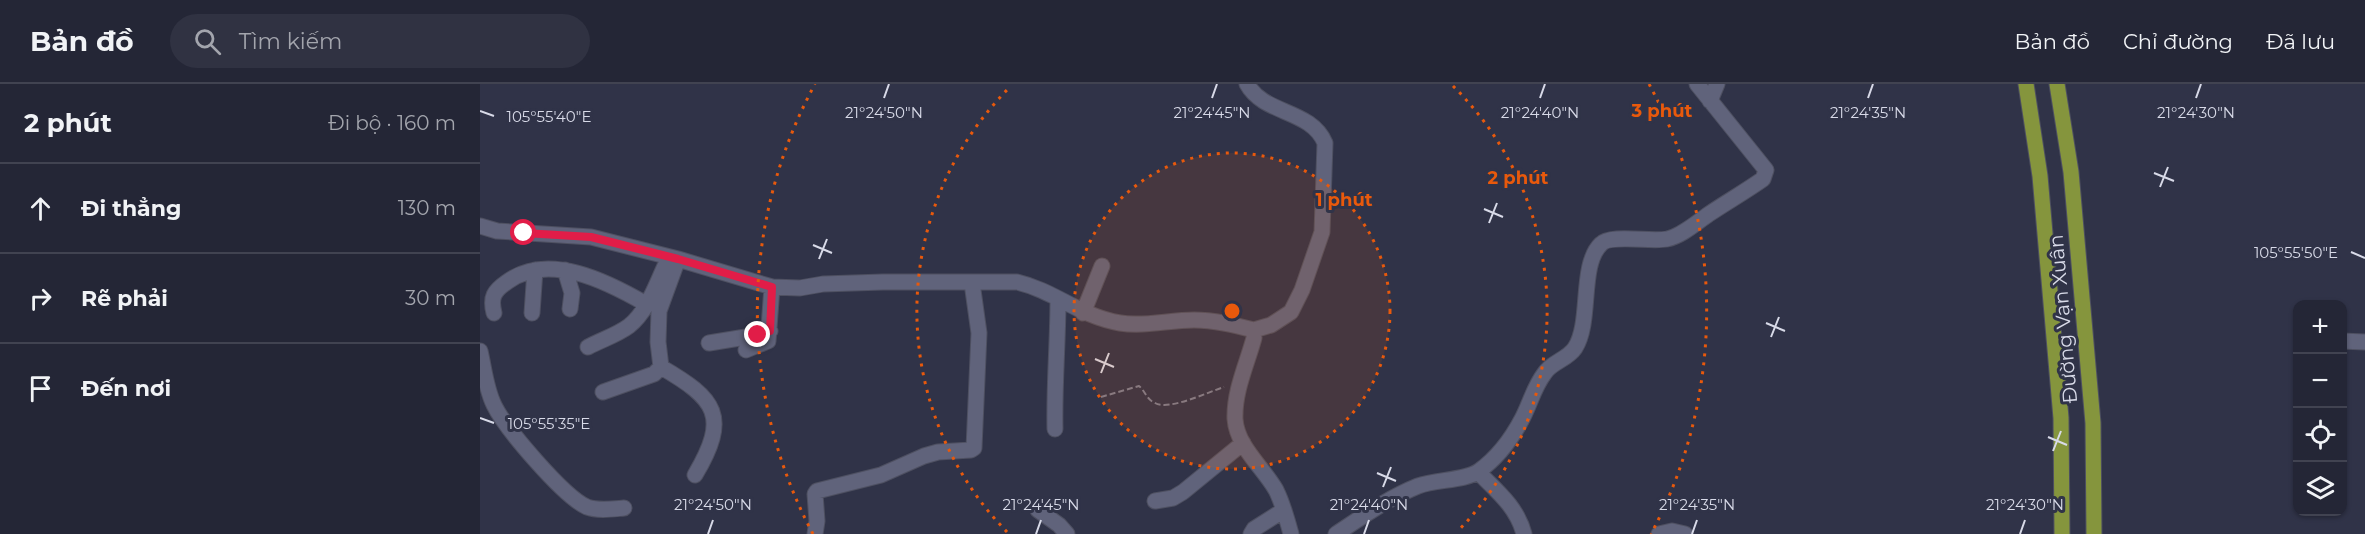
<!DOCTYPE html>
<html lang="vi">
<head>
<meta charset="utf-8">
<style>
	:root { --surface:#242636; --page:#303242; --text:#f1f3f6; --muted:#a3a5ad; --line:#414351 }
	body { margin:0; font-family:Montserrat,sans-serif; background:var(--page); color:var(--text) }
	.controls { position:absolute; right:18px; bottom:18px; display:grid; overflow:hidden; border-radius:12px; box-shadow:0 2px 4px #0004 }
	.controls button { width:54px; height:54px; display:grid; place-items:center; padding:0; border:0; border-bottom:2px solid var(--line); background:var(--surface); color:var(--text); font:30px sans-serif }
	.stop { position:absolute; width:18px; height:18px; margin:-14px; border:4px solid #e11d48; border-radius:50%; background:#fff }
	.stop.end { background:#e11d48; border-color:#fff; box-shadow:0 2px 6px #0008 }
	.list { margin:0; padding:0; list-style:none }
	h2 { display:flex; justify-content:space-between; align-items:center; height:78px; margin:0; padding:0 24px; font-size:26px }
	h2 small { font-size:20px; font-weight:400; color:var(--muted) }
	.list li { display:grid; grid-template-columns:39px 1fr auto; gap:18px; align-items:center; box-sizing:border-box; height:90px; padding:0 24px; border-top:2px solid var(--line) }
	.list b { display:block; font-size:22px; white-space:nowrap }
	.list em { font-size:20px; font-style:normal; color:var(--muted) }
	.icon { flex:none; width:33px; height:33px; fill:none; stroke:currentColor; stroke-width:2; stroke-linecap:round; stroke-linejoin:round }
	.map { position:relative; flex:none; width:1885px; height:450px; overflow:hidden }
	header { display:flex; align-items:center; gap:36px; box-sizing:border-box; height:84px; padding:0 30px; background:var(--surface); border-bottom:2px solid var(--line) }
	header strong { font-size:28px }
	nav { display:flex; gap:33px; margin-inline-start:auto; font-size:21px }
	.search { width:420px; height:54px; background:var(--page); display:flex; align-items:center; gap:15px; box-sizing:border-box; padding:0 21px; border-radius:33px; color:var(--muted); font-size:22px }
	main { display:flex }
	aside { flex:1; background:var(--surface) }
	.map>svg:first-child { display:block }
	.lines { fill:none; stroke-linecap:round; stroke-linejoin:round }
	.minor-casing { stroke:#4e5061; stroke-width:17 }
	.major-casing { stroke:#4e5061; stroke-width:17 }
	.path { stroke:#7c7e90; stroke-width:2; stroke-dasharray:6 3; stroke-linecap:butt }
	.minor { stroke:#60637b; stroke-width:15 }
	.major { stroke:#85953d; stroke-width:15 }
	.route { stroke:#e11d48; stroke-width:8 }
	.ticks { fill:none; stroke:#d8dae8; stroke-width:2 }
	.ring { fill:none; stroke:#e8590c; stroke-width:3; stroke-dasharray:3 6 }
	.labels { text-anchor:middle; dominant-baseline:central; stroke-width:6; stroke-linejoin:round; paint-order:stroke }
	.street-label { font-size:20px; fill:#d8dae8; stroke:#303348 }
	.ticks-label { font-size:15px; text-anchor:middle; fill:#d8dae8; stroke:#303348; stroke-width:6; stroke-linejoin:round; paint-order:stroke }
	.centre { fill:#e8590c; stroke:#303348; stroke-width:3 }
	.ring-label { font-size:18px; text-anchor:middle; font-weight:bold; fill:#e8590c; stroke:#303348; stroke-width:6; stroke-linejoin:round; paint-order:stroke }
</style>
</head>
<body>
<header>
<strong>Bản đồ</strong>
<div class="search"><svg class="icon" aria-label="search" viewBox="0 0 24 24"><circle cx="10" cy="10" r="6"/><path d="M15 15l6 6"/></svg>Tìm kiếm</div>
<nav><a>Bản đồ</a><a>Chỉ đường</a><a>Đã lưu</a></nav>
</header>
<main>
<aside>
<h2>2 phút<small>Đi bộ · 160 m</small></h2>
<ul class="list">
<li><svg class="icon" aria-label="ahead" viewBox="0 0 24 24"><path d="M12 20V5M6 11l6-6 6 6"/></svg><div><b>Đi thẳng</b></div><em>130 m</em></li>
<li><svg class="icon" aria-label="right" viewBox="0 0 24 24"><path d="M7 20v-9h11M14 6l5 5-5 5"/></svg><div><b>Rẽ phải</b></div><em>30 m</em></li>
<li><svg class="icon" aria-label="arrive" viewBox="0 0 24 24"><path d="M6 21V4h12l-3 4 3 4H6"/></svg><div><b>Đến nơi</b></div></li>
</ul>
</aside>
<div class="map">
<svg width="1885" height="450" viewBox="0 0 1885 450">
	<rect width="100%" height="100%" fill="#303348"/>
	<g class="lines">
		<defs>
			<path id="minor" d="M767,0C784,31 831,25 845,59L842,148L822,206L811,228L791,241L774,246V254C767,280 754,307 755,335C757,363 783,383 796,406C803,420 807,435 811,450
				M1230,17L1237,0
				M0,142L17,147L111,153L198,175L292,203L320,204L343,200L403,198H537C575,207 599,232 640,239C664,243 689,236 714,236C734,236 754,241 774,246
				M85,186L92,209L90,225
				M14,229C10,213 14,207 27,198C68,167 128,198 166,220
				M52,229L55,186
				M603,229L622,182
				M1862,257L1885,258
				M229,259L278,251L290,247
				M108,263C121,256 137,251 149,242C167,228 176,201 185,182
				M266,266L288,257L292,203
				M0,267C4,284 6,305 14,321C25,344 84,413 107,423C118,427 132,425 144,424
				M181,283C236,315 250,332 215,391
				M123,308L174,290L181,283L178,258L179,227L198,175
				M575,345C574,301 578,258 578,215
				M998,388C1017,407 1037,423 1044,450
				M675,417L693,414L703,408L763,359
				M558,426L579,441L587,450
				M335,450L337,437L335,410L337,407L401,391L444,372L458,368L491,366L494,364L499,249L492,199
				M771,450L774,445L804,426
				M856,450C882,433 908,414 938,402C956,395 985,397 999,387C1017,374 1032,354 1042,335C1050,320 1054,303 1064,290C1071,278 1087,276 1095,264C1112,238 1099,181 1121,160C1130,150 1170,158 1187,155C1202,152 1217,138 1229,130C1247,118 1266,107 1283,95L1286,86L1217,0
				M1179,450L1192,447L1205,450"/>
			<path id="major" d="M1546,0L1560,92L1581,334L1582,450
				M1577,0L1591,88L1613,339L1614,450"/>
		</defs>
		<!-- minor casing -->
		<use href="#minor" class="minor-casing"/>
		<!-- major casing -->
		<use href="#major" class="major-casing"/>
		<!-- path -->
		<path class="path" d="M621,313L659,302C665,307 667,316 675,319C689,327 728,308 744,303"/>
		<!-- minor -->
		<use href="#minor" class="minor"/>
		<!-- major -->
		<use href="#major" class="major"/>
	</g>
	<g class="lines">
		<!-- route -->
		<path class="route" d="M44,149L111,153L198,175L292,203L290,247L278,251"/>
	</g>
	<!-- ticks -->
	<path class="ticks" d="M404,14L409,0M732,14L737,0M1060,14L1065,0M1388,14L1393,0M1716,14L1721,0M0,27L14,32M1674,89L1694,97M1680,103L1688,83M1004,125L1023,133M1009,139L1017,119M333,161L352,169M1871,168L1885,174M339,175L347,155M1286,239L1305,247M1291,253L1299,233M615,275L634,283M621,289L629,269M0,334L14,339M1568,353L1587,361M1573,367L1581,347M897,389L916,397M903,403L911,383M228,450L233,436M556,450L561,436M884,450L889,436M1212,450L1217,436M1540,450L1545,436"/>
	<!-- distance rings -->
	<circle cx="752" cy="227" r="158" fill="#e8590c" fill-opacity=".12"/>
	<g class="ring">
		<circle cx="752" cy="227" r="158"/>
		<path d="M527 448A316 316 0 0 1 531 2M973 2A316 316 0 0 1 977 448"/>
		<path d="M333 450A475 475 0 0 1 335 0M1169 0A475 475 0 0 1 1171 450"/>
	</g>
	<g class="labels">
		<!-- street labels -->
		<g class="street-label">
			<text transform="translate(1583 235) rotate(-95)">Đường Vạn Xuân</text>
		</g>
	</g>
	<g class="ticks-label">
		<text x="1060" y="34">21°24'40"N</text>
		<text x="1388" y="34">21°24'35"N</text>
		<text x="404" y="34">21°24'50"N</text>
		<text x="732" y="34">21°24'45"N</text>
		<text x="1716" y="34">21°24'30"N</text>
		<text x="69" y="38">105°55'40"E</text>
		<text x="1816" y="174">105°55'50"E</text>
		<text x="69" y="345">105°55'35"E</text>
		<text x="233" y="426">21°24'50"N</text>
		<text x="561" y="426">21°24'45"N</text>
		<text x="889" y="426">21°24'40"N</text>
		<text x="1217" y="426">21°24'35"N</text>
		<text x="1545" y="426">21°24'30"N</text>
	</g>
	<circle cx="752" cy="227" r="9" class="centre"/>
	<g class="ring-label">
		<text x="1182" y="33">3 phút</text>
		<text x="1038" y="100">2 phút</text>
		<text x="864" y="122">1 phút</text>
	</g>
</svg>
<div class="controls">
<button>+</button>
<button>−</button>
<button><svg class="icon" aria-label="locate" viewBox="0 0 24 24"><circle cx="12" cy="12" r="6"/><path d="M12 2v4M12 18v4M2 12h4M18 12h4"/></svg></button>
<button><svg class="icon" aria-label="layers" viewBox="0 0 24 24"><path d="M12 4l9 5-9 5-9-5zM3 14l9 5 9-5"/></svg></button>
</div>
<div class="stop" style="left:44px;top:149px"></div>
<div class="stop end" style="left:278px;top:251px"></div>
</div>
</main>
</body>
</html>
